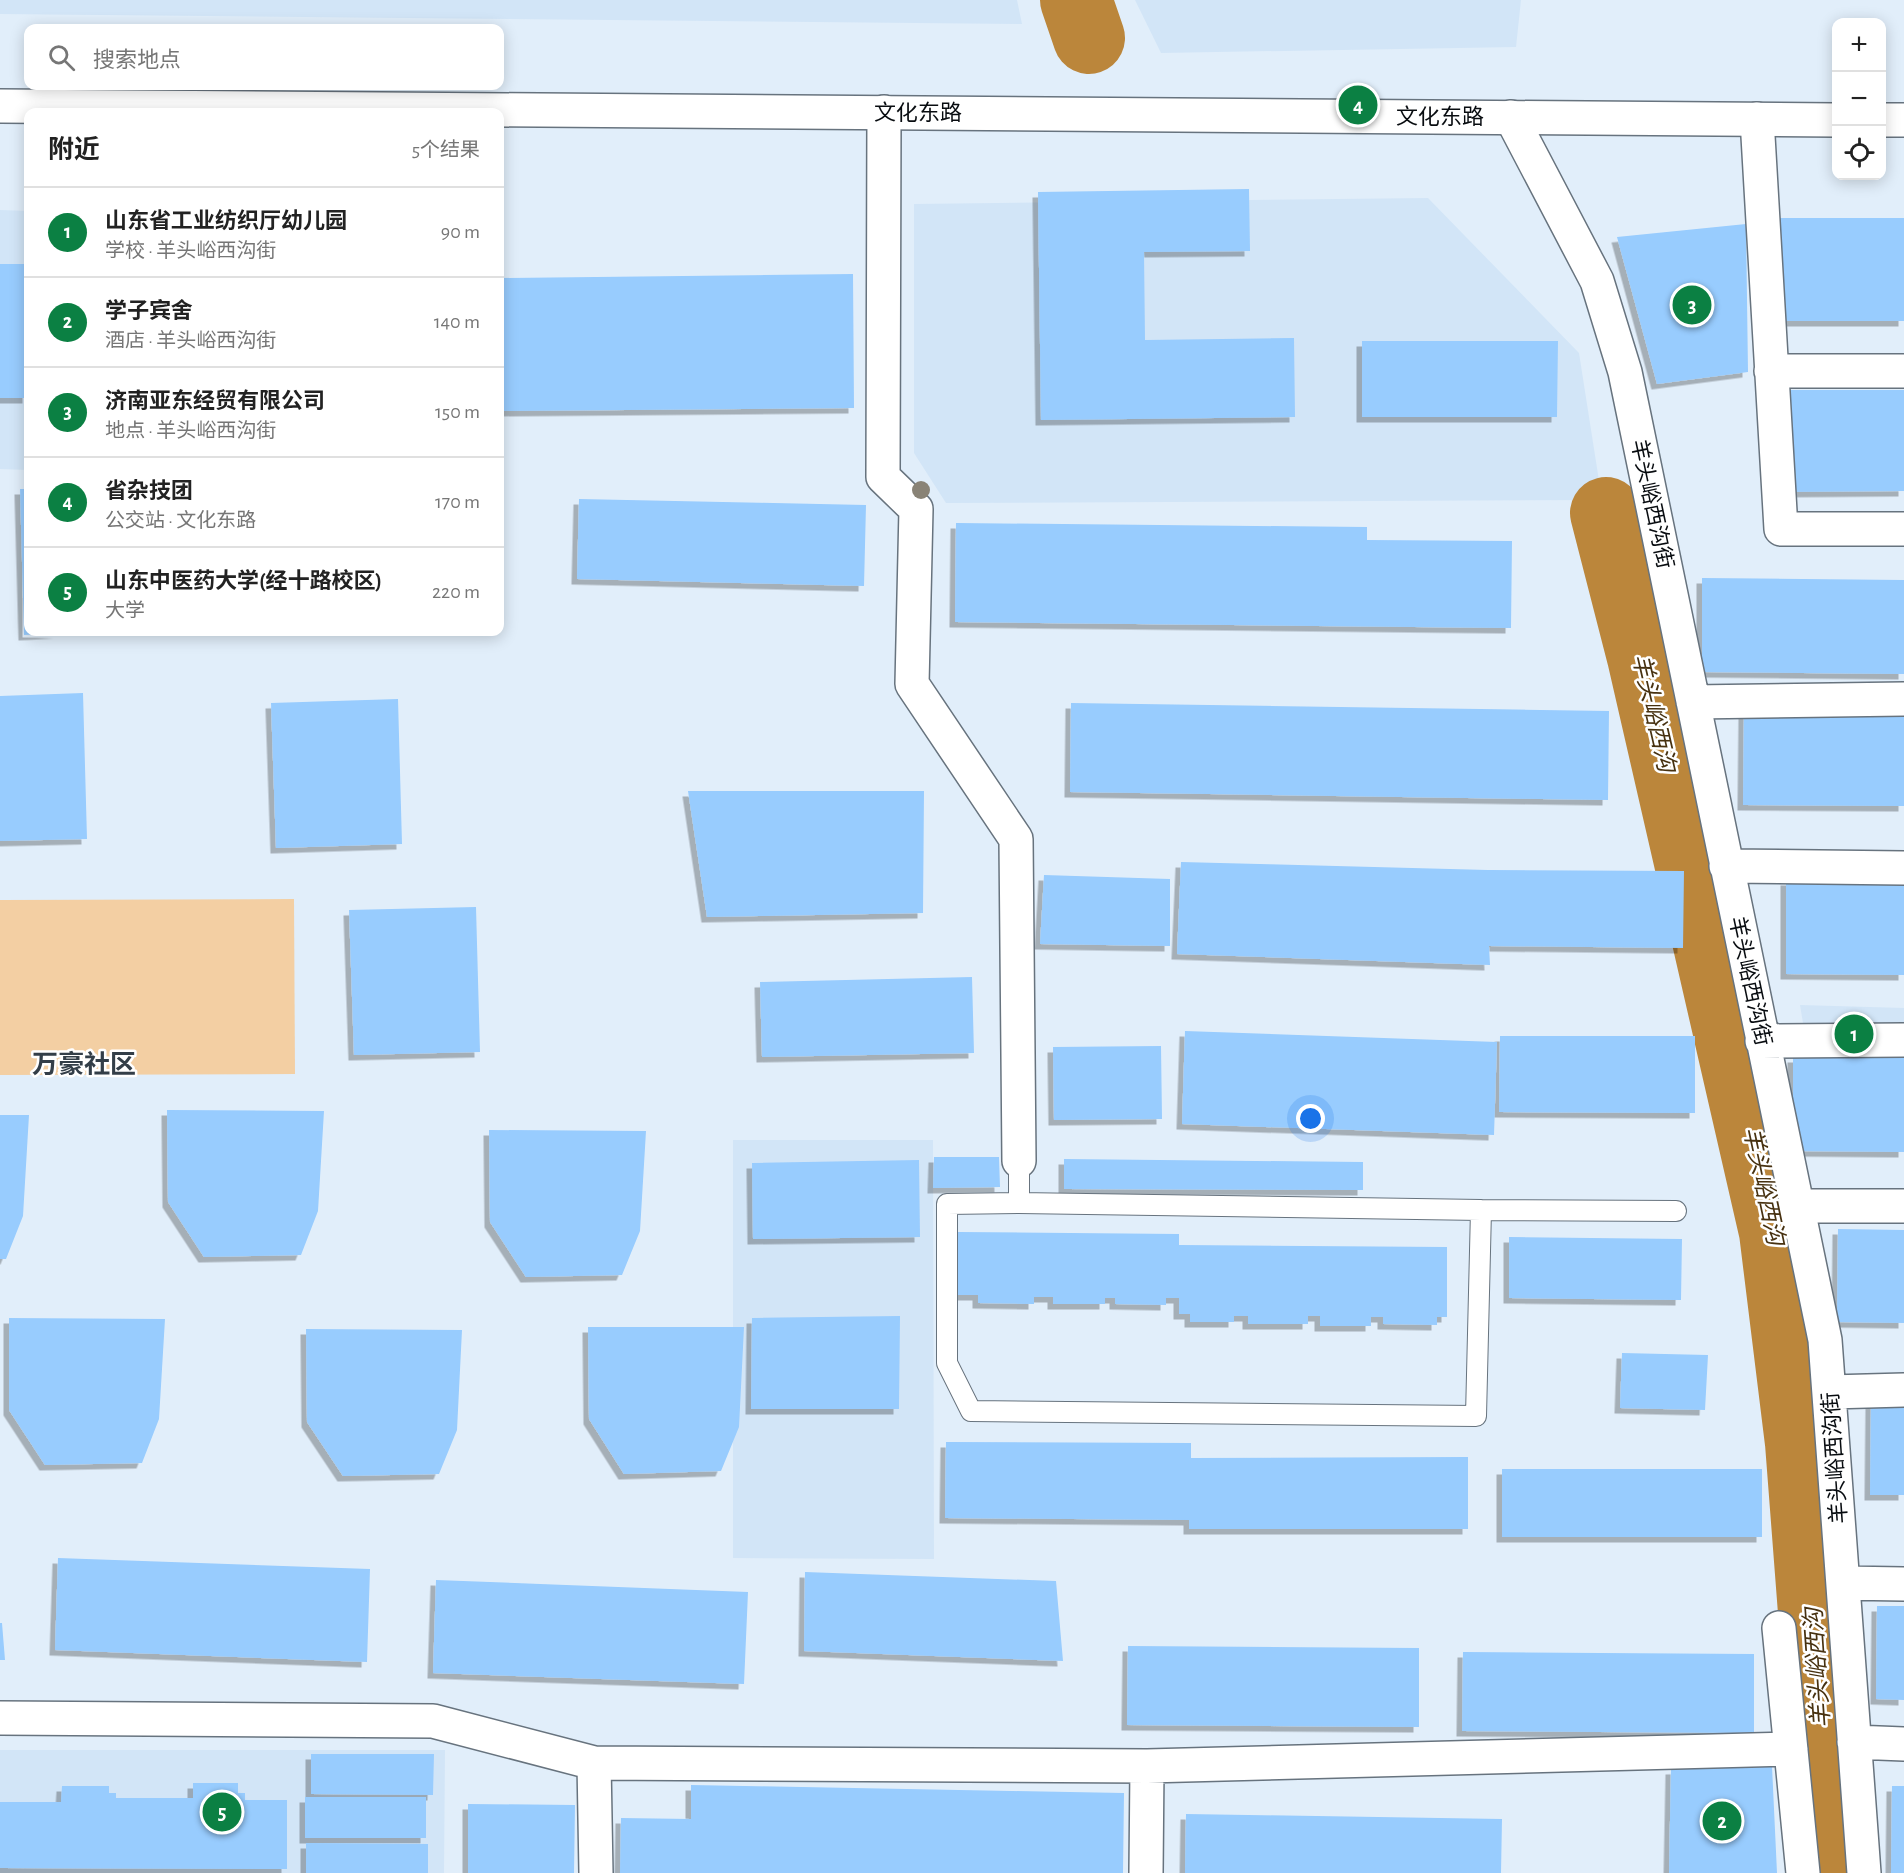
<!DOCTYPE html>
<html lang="zh">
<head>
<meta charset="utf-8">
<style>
	:root { --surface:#fff; --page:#f6f6f6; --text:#222; --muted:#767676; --line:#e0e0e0; --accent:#0b8043 }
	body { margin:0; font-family:"Alegreya Sans","Noto Sans SC",sans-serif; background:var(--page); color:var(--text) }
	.controls { position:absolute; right:18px; top:18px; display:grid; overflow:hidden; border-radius:12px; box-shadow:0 3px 15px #0003 }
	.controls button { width:54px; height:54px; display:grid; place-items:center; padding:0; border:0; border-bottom:2px solid var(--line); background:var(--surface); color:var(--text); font:30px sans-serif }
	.you { position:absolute; left:1311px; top:1119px; width:21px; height:21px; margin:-15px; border:4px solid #fff; border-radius:50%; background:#1a73e8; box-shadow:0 0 0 9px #1a73e833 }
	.badge { display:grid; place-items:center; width:39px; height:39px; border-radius:50%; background:var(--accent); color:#fff; font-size:20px; font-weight:700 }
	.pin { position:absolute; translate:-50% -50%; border:3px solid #fff; box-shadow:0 2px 6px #0006 }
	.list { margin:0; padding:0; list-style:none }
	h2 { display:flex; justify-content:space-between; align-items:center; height:78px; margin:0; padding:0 24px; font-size:26px }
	h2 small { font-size:20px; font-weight:400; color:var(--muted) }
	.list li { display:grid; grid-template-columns:39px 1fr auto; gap:18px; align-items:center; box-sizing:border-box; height:90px; padding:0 24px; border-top:2px solid var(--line) }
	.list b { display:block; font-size:22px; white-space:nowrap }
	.list p { margin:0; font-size:20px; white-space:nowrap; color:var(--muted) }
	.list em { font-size:20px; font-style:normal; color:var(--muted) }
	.icon { flex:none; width:33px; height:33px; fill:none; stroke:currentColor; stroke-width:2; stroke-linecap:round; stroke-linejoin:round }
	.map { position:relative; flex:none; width:1904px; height:1873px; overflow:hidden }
	.search { position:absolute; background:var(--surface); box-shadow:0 3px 15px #0003; left:24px; top:24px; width:480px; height:66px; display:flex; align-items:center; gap:15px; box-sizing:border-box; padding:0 21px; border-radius:12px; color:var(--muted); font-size:22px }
	.panel { position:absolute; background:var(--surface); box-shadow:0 3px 15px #0003; left:24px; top:108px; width:480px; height:528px; border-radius:12px }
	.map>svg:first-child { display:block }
	.built { fill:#d2e5f7 }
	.green { fill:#f3cfa3 }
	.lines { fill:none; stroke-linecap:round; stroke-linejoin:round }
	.river { stroke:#bb863b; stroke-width:72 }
	.building { fill:#98ccfe; filter:url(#shadow) }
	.service-casing { stroke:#67737e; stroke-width:22 }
	.minor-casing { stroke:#67737e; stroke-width:36 }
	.secondary-casing { stroke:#67737e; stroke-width:36 }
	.service { stroke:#fff; stroke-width:20 }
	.minor { stroke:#fff; stroke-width:33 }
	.secondary { stroke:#fff; stroke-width:33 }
	.tree { fill:#898376 }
	.labels { text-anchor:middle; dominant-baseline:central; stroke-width:5; stroke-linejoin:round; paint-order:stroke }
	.street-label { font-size:22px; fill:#080c10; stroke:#fff }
	.water-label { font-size:24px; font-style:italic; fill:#473110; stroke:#fff }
	.quarter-label { font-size:26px; font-weight:bold; fill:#333e48; stroke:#fff }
</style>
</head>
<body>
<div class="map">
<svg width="1904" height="1873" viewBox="0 0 1904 1873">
	<defs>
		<filter id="shadow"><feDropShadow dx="-5.5" dy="5.5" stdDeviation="0" flood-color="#0004"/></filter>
	</defs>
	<rect width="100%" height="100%" fill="#e1eefa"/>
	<!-- built -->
	<path class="built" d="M0,0H1017L1022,24L0,14Z
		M1135,0H1521L1516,47L1161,53Z
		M1428,198L1579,353L1602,500L946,503L914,453V204Z
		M0,210L28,211V470L0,469Z
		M1800,1005L1904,1008V1061L1809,1059Z
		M733,1140H933L934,1559L733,1558Z
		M0,1750H445L444,1873H0Z"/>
	<!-- green -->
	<path class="green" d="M294,899L295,1074L0,1075V900Z"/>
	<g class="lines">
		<!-- river -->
		<path class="river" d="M1076,0L1089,38
			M1606,513L1643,657L1775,1232L1801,1443L1834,1873"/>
	</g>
	<!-- building -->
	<path class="building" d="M1249,189L1250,251L1144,252L1145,340L1294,338L1295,417L1041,420L1038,192Z
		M1769,218H1904V321H1769Z
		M1746,224L1748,372L1657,384L1617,237Z
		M0,264H28V398H0Z
		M853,274L854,408L500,411V278Z
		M1362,341H1558L1557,417H1362Z
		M1776,390H1904V491L1776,492Z
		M20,489H28V632L59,633L24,635Z
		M579,499L866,505L864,586L577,579Z
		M956,523L1367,527V540L1512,541L1511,628L955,622Z
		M1702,578L1904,580V674L1702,672Z
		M83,693L87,839L0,841V696Z
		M398,699L402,844L276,848L271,703Z
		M1071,703L1609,711L1608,800L1070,792Z
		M1744,711L1904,712V806L1743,805Z
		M688,791H924L923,913L707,917Z
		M1181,862L1488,870L1684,871L1683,948L1489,946L1490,965L1177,954Z
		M1044,875L1170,879V946L1040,944Z
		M1786,880L1904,881V975L1786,974Z
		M476,907L480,1052L354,1055L349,910Z
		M972,977L974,1053L762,1057L760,982Z
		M1185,1031L1497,1042L1494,1135L1182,1124Z
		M1500,1036H1695V1113L1499,1112Z
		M1161,1046L1162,1119L1054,1120L1053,1047Z
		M1793,1057L1904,1058V1152L1793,1151Z
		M167,1110L324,1111L318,1211L301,1255L204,1257L168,1202Z
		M0,1115H29L23,1216L6,1259H0Z
		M489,1130L646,1131L640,1231L622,1275L526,1277L490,1222Z
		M934,1157H999L1000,1187L933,1188Z
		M1064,1159L1363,1162V1190L1064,1189Z
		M919,1160L920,1237L753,1239L752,1163Z
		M1838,1229L1904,1230V1323L1837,1322Z
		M958,1232L1179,1234V1245L1447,1247V1317H1437V1325L1383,1324V1317H1371V1326H1320V1316H1308V1324H1248V1316H1234V1322H1190V1314H1179V1298H1166V1305L1115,1304V1298H1105V1304H1053V1297H1034V1304L978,1303V1295H957Z
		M1509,1237L1682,1239L1681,1300L1509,1298Z
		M900,1316L899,1409H751L752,1318Z
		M9,1318L165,1319L159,1419L142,1463L45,1465L9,1410Z
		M588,1327H744L739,1427L721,1471L624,1474L589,1419Z
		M306,1329L462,1330L457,1430L439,1474L343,1476L307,1422Z
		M1622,1353L1708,1355L1705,1410L1620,1408Z
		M1871,1402H1904V1495H1870Z
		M946,1442L1191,1443V1458L1468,1457V1529H1189V1520L945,1518Z
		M1502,1469H1762V1537H1502Z
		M58,1558L370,1569L367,1662L55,1650Z
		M805,1572L1056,1581L1063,1661L804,1651Z
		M436,1580L748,1592L744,1684L433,1673Z
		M1877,1606H1904V1700L1876,1699Z
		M0,1623H2L5,1660H0Z
		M1128,1646L1419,1648V1727L1127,1725Z
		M1463,1652L1754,1654V1733L1462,1731Z
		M311,1754H434L433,1795L311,1794Z
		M1772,1766L1777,1873H1669L1671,1769Z
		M193,1783H238V1793H245V1800H287V1869L0,1868V1802H61L62,1786H109V1793H116V1798H193Z
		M691,1785L1124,1793L1123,1873H620L621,1818L691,1819Z
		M1892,1786H1904V1873H1891Z
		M305,1797H426V1838H305Z
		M468,1804L575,1805L574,1873H468Z
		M1186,1814L1502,1819L1501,1873H1185Z
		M306,1843L428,1844V1873H306Z"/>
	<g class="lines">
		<defs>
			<path id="service" d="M1019,1161V1203
				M1019,1203L1481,1210L1476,1416L971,1411L947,1363V1204Z
				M1481,1210L1676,1211"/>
			<path id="minor" d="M884,112L883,477L916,509L912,684L1016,839L1019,1161
				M1511,117L1597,281L1625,372L1825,1340L1864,1873
				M1757,119L1781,529H1904
				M1771,371H1904
				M1693,702L1904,699
				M1726,866L1904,868
				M1762,1041L1904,1040
				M1798,1206H1904
				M1830,1392L1904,1390
				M1843,1583L1904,1584
				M1779,1628L1803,1873
				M0,1718L433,1721L594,1763L1147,1766L1791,1749
				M1854,1742L1904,1744
				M594,1763L596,1873
				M1146,1873L1147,1766"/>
			<path id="secondary" d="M0,106L1836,120
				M1882,120H1904"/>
		</defs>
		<!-- service casing -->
		<use href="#service" class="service-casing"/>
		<!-- minor casing -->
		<use href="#minor" class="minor-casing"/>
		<!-- secondary casing -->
		<use href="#secondary" class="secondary-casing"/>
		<!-- service -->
		<use href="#service" class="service"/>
		<!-- minor -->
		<use href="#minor" class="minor"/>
		<!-- secondary -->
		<use href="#secondary" class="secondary"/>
	</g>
	<!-- trees -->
	<circle class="tree" cx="921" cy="490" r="9"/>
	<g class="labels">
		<!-- street labels -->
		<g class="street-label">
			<text x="918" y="113">文化东路</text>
			<text x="1440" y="117">文化东路</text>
			<text transform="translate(1652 504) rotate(78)">羊头峪西沟街</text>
			<text transform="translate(1750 981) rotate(78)">羊头峪西沟街</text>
			<text transform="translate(1835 1458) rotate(-94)">羊头峪西沟街</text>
		</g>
		<!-- water labels -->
		<g class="water-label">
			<text transform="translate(1653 713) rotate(77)">羊头峪西沟</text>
			<text transform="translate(1763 1186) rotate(78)">羊头峪西沟</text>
			<text transform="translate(1818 1668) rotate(-94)">羊头峪西沟</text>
		</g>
		<!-- quarter labels -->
		<g class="quarter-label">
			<text x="84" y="1065">万豪社区</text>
		</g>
	</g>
</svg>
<div class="controls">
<button>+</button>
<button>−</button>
<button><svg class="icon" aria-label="locate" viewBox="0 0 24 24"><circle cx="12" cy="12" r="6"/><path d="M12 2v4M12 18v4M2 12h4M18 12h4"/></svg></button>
</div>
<div class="you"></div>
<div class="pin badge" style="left:1854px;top:1034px">1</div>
<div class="pin badge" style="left:1722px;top:1821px">2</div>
<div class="pin badge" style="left:1692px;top:305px">3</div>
<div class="pin badge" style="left:1358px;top:105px">4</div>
<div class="pin badge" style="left:222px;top:1812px">5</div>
<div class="search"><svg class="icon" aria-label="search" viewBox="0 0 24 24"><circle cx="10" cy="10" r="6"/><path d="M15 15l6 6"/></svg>搜索地点</div>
<section class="panel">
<h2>附近<small>5个结果</small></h2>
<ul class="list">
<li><span class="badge">1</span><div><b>山东省工业纺织厅幼儿园</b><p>学校 · 羊头峪西沟街</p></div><em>90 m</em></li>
<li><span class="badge">2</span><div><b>学子宾舍</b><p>酒店 · 羊头峪西沟街</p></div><em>140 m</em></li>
<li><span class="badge">3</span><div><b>济南亚东经贸有限公司</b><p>地点 · 羊头峪西沟街</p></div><em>150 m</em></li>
<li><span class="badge">4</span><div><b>省杂技团</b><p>公交站 · 文化东路</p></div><em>170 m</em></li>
<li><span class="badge">5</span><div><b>山东中医药大学(经十路校区)</b><p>大学</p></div><em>220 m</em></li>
</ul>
</section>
</div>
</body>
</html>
